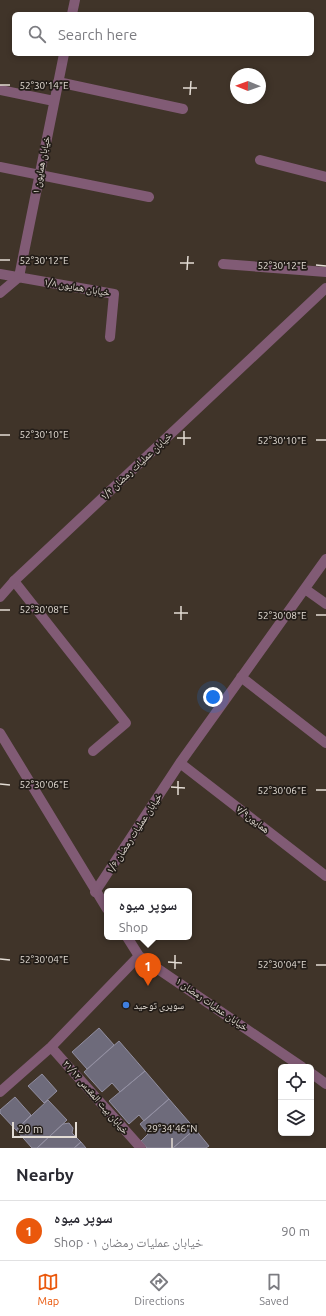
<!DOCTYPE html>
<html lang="en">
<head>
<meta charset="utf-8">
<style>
	:root { --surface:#fff; --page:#f2f2f3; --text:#2b2b33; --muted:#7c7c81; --line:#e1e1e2; --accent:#ea580c }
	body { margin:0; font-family:Ubuntu,"Noto Naskh Arabic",sans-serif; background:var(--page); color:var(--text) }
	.controls { position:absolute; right:12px; bottom:12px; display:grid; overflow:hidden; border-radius:6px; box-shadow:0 2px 6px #0003 }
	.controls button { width:36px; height:36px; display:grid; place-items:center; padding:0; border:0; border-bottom:1px solid var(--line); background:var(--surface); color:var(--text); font:20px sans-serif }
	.compass { position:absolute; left:230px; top:68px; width:36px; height:36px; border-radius:50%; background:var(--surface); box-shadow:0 2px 6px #0003; rotate:271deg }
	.scale { position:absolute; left:12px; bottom:10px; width:65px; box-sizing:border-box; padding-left:4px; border:2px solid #e3dcd4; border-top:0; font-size:11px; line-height:14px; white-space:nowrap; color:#e3dcd4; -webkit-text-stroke:3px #231d18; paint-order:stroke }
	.you { position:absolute; left:213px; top:697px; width:14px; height:14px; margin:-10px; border:3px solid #fff; border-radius:50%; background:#1a73e8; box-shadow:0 0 0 6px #1a73e833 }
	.badge { display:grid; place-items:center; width:26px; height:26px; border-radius:50%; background:var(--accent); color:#fff; font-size:13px; font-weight:700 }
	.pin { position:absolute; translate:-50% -33px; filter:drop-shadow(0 1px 2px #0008) }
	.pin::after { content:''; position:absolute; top:21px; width:14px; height:12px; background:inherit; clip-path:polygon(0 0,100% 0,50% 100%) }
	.popup { position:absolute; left:104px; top:888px; width:88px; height:52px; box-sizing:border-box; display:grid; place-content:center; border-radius:6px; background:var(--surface); filter:drop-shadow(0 1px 3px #0005); font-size:13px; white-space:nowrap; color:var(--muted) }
	.popup b { font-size:15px; color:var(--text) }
	.popup::after { content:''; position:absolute; left:50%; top:100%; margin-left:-8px; border:8px solid transparent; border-top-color:var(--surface) }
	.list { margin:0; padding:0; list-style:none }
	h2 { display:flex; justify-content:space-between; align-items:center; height:52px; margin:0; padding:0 16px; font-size:17px }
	h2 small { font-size:13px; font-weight:400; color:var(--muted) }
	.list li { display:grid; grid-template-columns:26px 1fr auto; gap:12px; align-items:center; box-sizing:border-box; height:60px; padding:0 16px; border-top:1px solid var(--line) }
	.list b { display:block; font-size:15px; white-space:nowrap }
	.list p { margin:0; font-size:13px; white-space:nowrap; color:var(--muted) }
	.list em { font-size:13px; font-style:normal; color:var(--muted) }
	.icon { flex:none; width:22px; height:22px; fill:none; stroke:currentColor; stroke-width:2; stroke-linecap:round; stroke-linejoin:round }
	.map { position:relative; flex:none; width:326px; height:1148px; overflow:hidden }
	.search { position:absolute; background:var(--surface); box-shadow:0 2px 6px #0003; left:12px; right:12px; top:12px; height:44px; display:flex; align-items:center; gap:10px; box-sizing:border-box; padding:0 14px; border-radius:6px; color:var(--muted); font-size:15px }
	.sheet { height:112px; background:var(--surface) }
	nav { display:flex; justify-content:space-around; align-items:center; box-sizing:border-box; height:56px; border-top:1px solid var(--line); background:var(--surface); font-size:11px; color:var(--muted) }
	nav a { display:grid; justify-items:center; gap:2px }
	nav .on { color:var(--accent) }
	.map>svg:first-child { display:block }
	.building { fill:#6e6b7b; stroke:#928fa1 }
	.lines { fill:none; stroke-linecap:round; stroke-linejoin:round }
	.service { stroke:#815b75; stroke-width:10 }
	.minor { stroke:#815b75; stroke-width:10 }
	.ticks { fill:none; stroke:#e3dcd4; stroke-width:1.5 }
	.shop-dot { fill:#3f7fe0; stroke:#231d18; stroke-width:1.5 }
	.labels { text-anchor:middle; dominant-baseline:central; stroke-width:3.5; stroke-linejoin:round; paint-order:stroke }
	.street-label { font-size:10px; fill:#e3dcd4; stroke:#231d18 }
	.poi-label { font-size:10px; fill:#e3dcd4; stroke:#231d18; text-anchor:start }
	.ticks-label { font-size:10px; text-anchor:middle; fill:#e3dcd4; stroke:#231d18; stroke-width:3.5; stroke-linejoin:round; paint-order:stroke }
</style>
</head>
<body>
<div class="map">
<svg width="326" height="1148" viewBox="0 0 326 1148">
	<rect width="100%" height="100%" fill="#403429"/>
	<!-- building -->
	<path class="building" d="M99,1028L114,1045L87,1069L72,1052Z
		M119,1041L145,1071L120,1092L112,1083L102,1092L84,1072Z
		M145,1071L169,1099L144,1121L139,1115L129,1124L109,1101Z
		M42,1074L57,1091L44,1103L28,1086Z
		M15,1097L31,1115L16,1130L0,1113V1110Z
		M169,1099L195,1129L173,1148H147L141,1141L148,1134L140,1124Z
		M48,1100L67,1120L37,1148H32L16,1130Z
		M69,1123L73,1128L72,1133L81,1142L74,1148H37L63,1124Z
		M195,1129L209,1146L206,1148H173Z
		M81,1142L86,1148H74Z"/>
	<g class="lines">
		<!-- service -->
		<path class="service" d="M223,264L326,272
			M14,581L126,723L93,751"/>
		<!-- minor -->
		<path class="minor" d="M72,14L75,0
			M58,82L183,109
			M0,90L54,101
			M260,160L326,177
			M0,167L149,197
			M0,274L114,294L110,337
			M19,277L64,54
			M0,293L19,277
			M305,589L326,604
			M0,597L14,581L326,288
			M241,677L326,743
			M0,733L107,909
			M180,763L326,876
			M95,892L180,763L326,559
			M127,937L139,956L302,1067
			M51,1047L141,1148
			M311,1073L326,1084
			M0,1092L51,1047L139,956"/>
	</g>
	<!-- ticks -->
	<path class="ticks" d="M0,85H10M183,88H197M190,95L191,81M0,260H10M180,263H194M316,265L326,266M187,270L188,256M0,435H10M177,438H191M316,440H326M184,445V431M0,610H10M174,613H188M316,615H326M181,620V606M0,784L10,785M171,787L185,788M316,790H326M178,795V781M0,959L10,960M168,962L182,963M316,965H326M175,969V955M172,1148V1138"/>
	<!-- markers -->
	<circle class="shop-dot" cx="126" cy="1005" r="4"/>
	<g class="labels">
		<!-- street labels -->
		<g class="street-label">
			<text transform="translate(41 165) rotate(-79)">خیابان همایون ۱</text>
			<text transform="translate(77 287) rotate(10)">خیابان همایون ۱/۸</text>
			<text transform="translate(136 466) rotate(-43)">خیابان عملیات رمضان ۱/۴</text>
			<text transform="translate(253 819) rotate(38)">همایون۷/۹</text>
			<text transform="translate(134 833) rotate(-57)">خیابان عملیات رمضان ۱/۶</text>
			<text transform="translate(212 1004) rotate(35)">خیابان عملیات رمضان ۱</text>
			<text transform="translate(96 1097) rotate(49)">خیابان بیت المقدس ۲۱/۱۲</text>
		</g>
		<!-- poi labels -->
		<g class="poi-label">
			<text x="134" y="1005">سوپری توحید</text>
		</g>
	</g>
	<g class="ticks-label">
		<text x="44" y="89">52°30'14"E</text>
		<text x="44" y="264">52°30'12"E</text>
		<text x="282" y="269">52°30'12"E</text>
		<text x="44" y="438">52°30'10"E</text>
		<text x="282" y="444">52°30'10"E</text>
		<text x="44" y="613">52°30'08"E</text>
		<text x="282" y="619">52°30'08"E</text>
		<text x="44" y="788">52°30'06"E</text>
		<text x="282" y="794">52°30'06"E</text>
		<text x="44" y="963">52°30'04"E</text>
		<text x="282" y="968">52°30'04"E</text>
		<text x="172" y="1132">29°34'46"N</text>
	</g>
</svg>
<div class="controls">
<button><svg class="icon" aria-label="locate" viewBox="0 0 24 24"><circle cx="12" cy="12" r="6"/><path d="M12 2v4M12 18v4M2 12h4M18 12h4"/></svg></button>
<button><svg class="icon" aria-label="layers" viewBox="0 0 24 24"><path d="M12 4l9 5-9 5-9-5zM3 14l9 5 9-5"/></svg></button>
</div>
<svg class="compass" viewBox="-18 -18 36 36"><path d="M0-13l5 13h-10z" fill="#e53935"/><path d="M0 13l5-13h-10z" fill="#7c7c81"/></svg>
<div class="scale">20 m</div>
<div class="you"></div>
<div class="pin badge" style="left:148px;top:986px">1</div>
<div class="popup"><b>سوپر میوه</b>Shop</div>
<div class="search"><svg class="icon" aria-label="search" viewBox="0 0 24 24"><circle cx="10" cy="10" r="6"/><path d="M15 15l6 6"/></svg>Search here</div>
</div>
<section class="sheet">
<h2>Nearby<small></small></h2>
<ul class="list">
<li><span class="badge">1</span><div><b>سوپر میوه</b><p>Shop · خیابان عملیات رمضان ۱</p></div><em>90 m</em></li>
</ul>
</section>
<nav>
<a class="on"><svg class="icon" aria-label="map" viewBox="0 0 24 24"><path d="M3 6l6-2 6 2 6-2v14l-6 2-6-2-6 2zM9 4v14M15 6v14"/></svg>Map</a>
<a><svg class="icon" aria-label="directions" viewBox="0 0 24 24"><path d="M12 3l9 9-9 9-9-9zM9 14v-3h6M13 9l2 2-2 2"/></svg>Directions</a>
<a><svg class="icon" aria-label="saved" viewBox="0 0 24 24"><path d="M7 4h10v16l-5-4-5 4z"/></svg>Saved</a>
</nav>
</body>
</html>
